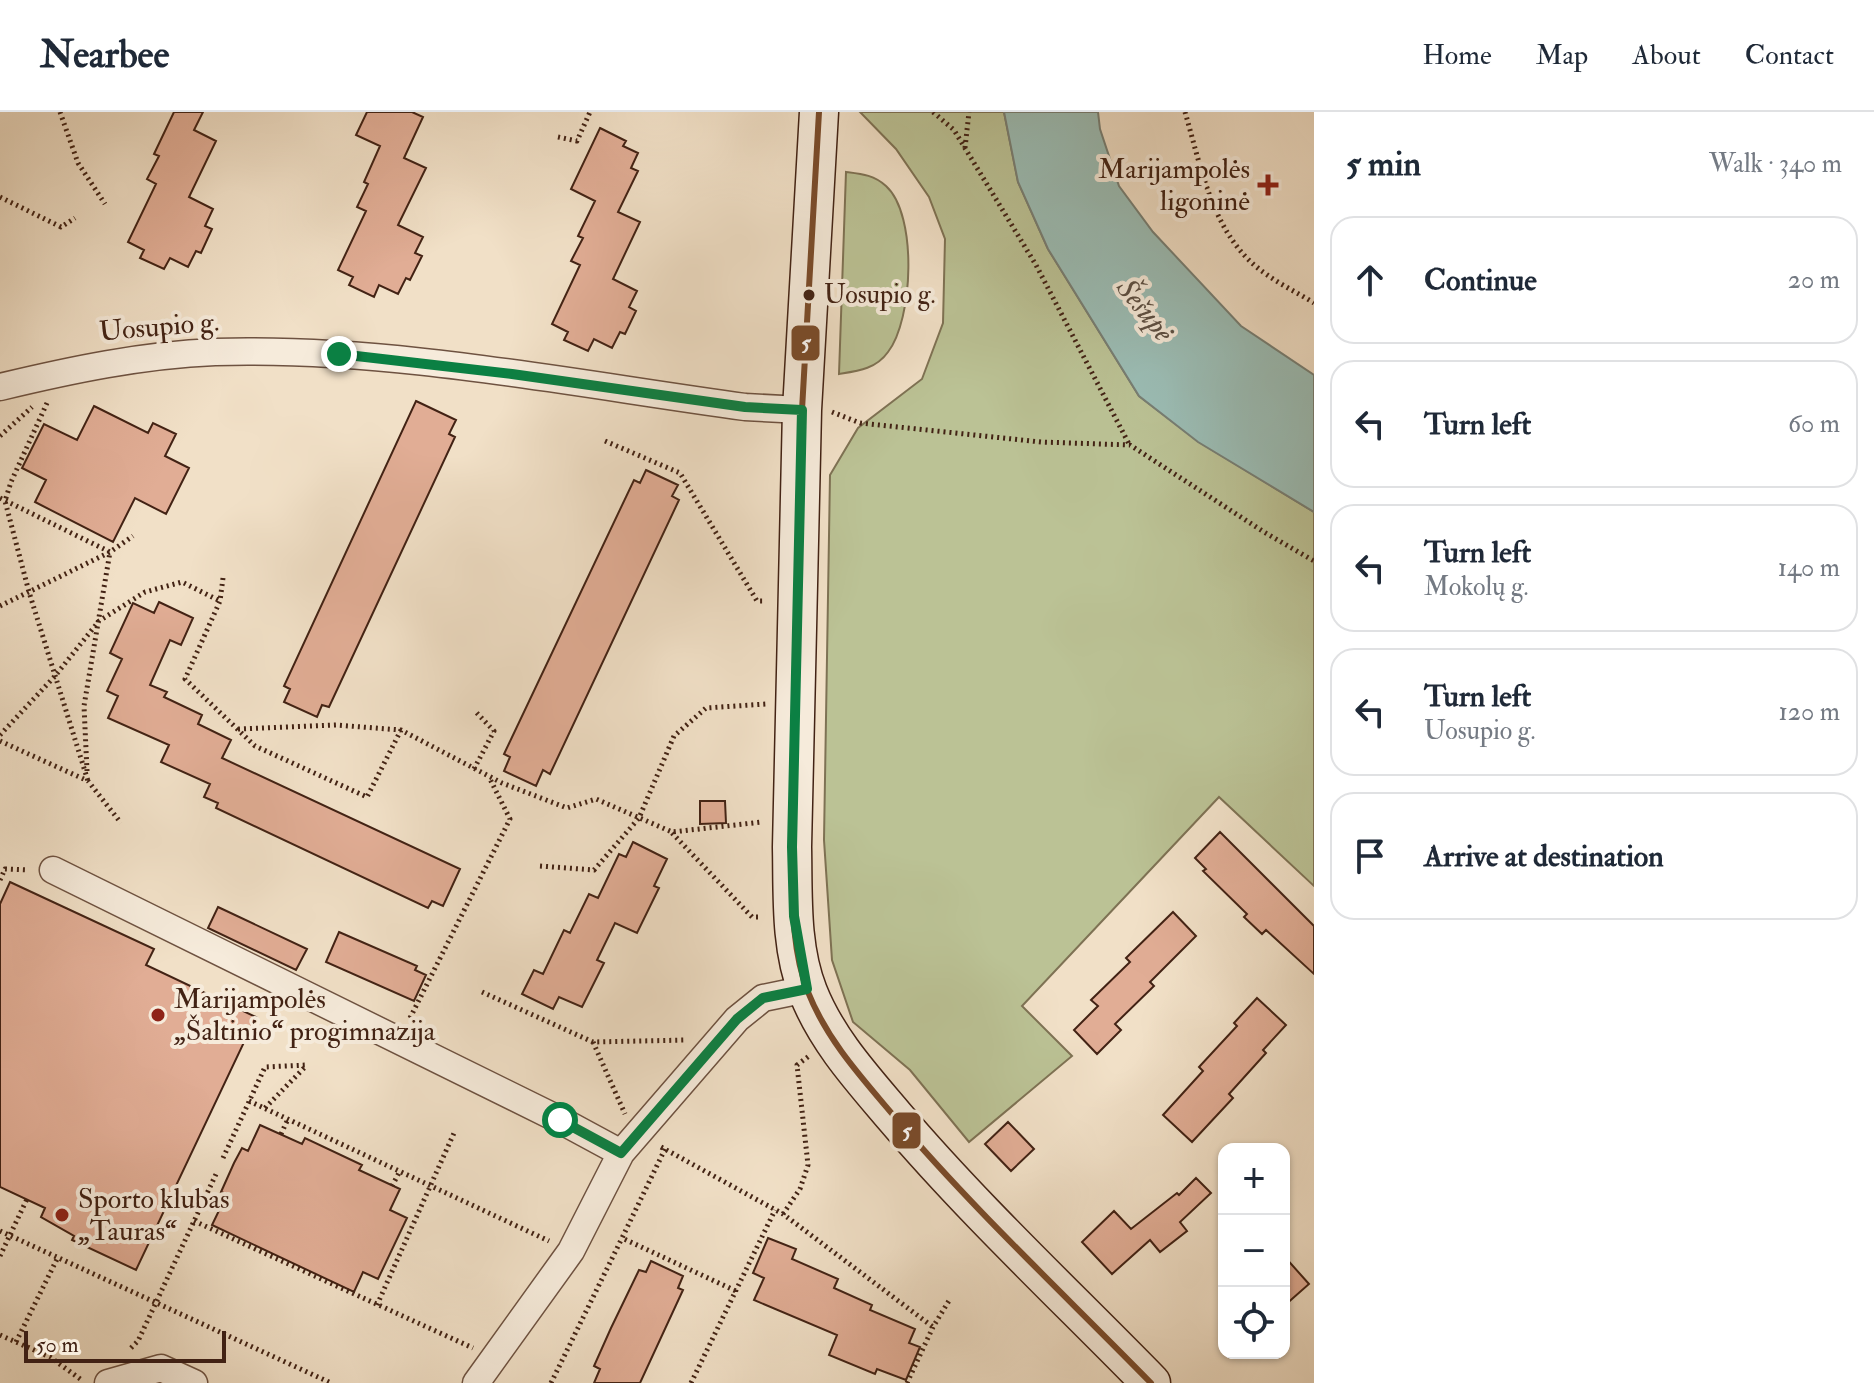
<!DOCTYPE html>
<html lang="en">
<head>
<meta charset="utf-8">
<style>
	:root { --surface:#fff; --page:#f2f2f3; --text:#1f2937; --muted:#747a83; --line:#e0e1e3 }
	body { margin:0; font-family:"IM FELL Double Pica",serif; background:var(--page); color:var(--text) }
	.controls { position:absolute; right:24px; bottom:24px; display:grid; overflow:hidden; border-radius:16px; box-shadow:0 2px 6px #0004 }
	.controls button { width:72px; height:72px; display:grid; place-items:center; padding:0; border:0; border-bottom:2px solid var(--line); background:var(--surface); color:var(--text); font:40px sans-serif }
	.scale { position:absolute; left:24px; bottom:20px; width:202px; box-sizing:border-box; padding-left:8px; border:4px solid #422214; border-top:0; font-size:22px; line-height:28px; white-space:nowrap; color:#422214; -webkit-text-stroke:6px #f6ebdb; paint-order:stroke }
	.stop { position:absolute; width:24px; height:24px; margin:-18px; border:6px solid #0b8043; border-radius:50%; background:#fff }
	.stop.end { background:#0b8043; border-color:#fff; box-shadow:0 2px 8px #0008 }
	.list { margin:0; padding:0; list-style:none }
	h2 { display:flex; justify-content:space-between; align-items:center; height:104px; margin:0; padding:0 32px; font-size:34px }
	h2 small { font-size:26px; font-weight:400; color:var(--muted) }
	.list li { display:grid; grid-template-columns:52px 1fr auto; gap:24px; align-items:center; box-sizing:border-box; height:128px; margin:0 16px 16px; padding:0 16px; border:2px solid var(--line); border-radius:24px }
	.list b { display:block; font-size:30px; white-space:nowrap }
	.list p { margin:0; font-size:26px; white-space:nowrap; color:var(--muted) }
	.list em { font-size:26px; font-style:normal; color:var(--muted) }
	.icon { flex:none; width:44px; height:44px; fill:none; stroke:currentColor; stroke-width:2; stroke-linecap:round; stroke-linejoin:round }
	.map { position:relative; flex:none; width:1314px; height:1271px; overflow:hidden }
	header { display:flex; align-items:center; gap:48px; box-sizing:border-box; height:112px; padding:0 40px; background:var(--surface); border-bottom:2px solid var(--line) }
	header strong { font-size:38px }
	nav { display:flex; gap:44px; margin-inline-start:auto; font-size:28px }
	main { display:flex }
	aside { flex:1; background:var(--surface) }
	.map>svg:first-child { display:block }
	.green { fill:#bbc295; stroke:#7e7254; stroke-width:2 }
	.water { fill:#9bbdb5; stroke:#777f75; stroke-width:2 }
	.building { fill:#e1ad95; stroke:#422214; stroke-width:2 }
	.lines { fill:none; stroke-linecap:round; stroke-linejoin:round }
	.minor-casing { stroke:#6e5241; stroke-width:29 }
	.secondary-casing { stroke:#422214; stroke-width:41 }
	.path { stroke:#422214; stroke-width:5; stroke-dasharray:2 4; stroke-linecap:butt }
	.minor { stroke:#f6ebdb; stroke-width:26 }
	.secondary { stroke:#f6ebdb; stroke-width:38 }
	.bus-1-casing { stroke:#f6ebdb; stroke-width:12 }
	.bus-1 { stroke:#7a4b2a; stroke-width:6 }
	.route { stroke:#0b8043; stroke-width:10 }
	.poi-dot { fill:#8f2418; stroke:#f6ebdb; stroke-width:3 }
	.bus-dot { fill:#422214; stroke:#f6ebdb; stroke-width:3 }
	.labels { text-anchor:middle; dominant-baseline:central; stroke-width:8; stroke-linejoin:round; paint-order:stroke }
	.bus-label { font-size:26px; fill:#422214; stroke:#f6ebdb; text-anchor:start }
	.poi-label { font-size:28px; fill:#422214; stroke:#f6ebdb; text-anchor:start }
	.street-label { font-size:28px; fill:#422214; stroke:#f6ebdb }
	.water-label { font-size:30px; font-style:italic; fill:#5d5044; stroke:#f6ebdb }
	.line-badge { stroke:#f6ebdb; stroke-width:3 }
	.badge-label { font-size:22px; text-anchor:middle; font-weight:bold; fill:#fff }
</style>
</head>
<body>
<header>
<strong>Nearbee</strong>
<nav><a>Home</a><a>Map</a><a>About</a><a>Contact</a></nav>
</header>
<main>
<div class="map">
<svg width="1314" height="1271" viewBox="0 0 1314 1271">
	<rect width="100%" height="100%" fill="#f1e0c7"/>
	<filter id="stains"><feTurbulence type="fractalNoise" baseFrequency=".0025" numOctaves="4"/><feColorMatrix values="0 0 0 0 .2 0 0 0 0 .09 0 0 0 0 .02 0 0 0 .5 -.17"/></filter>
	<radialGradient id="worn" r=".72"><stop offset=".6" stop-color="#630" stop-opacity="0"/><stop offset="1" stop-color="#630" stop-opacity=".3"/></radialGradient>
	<!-- green -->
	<path class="green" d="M860,0H1004L1018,70L1048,137L1139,284L1199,330L1314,400V774L1219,685L1022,894L1072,944L969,1030L910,958L853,910L832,848L824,728L830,363L858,316L922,267L943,211L945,127L929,85L896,37Z
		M846,60C862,62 874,63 886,74C918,103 913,208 888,240C876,257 858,259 839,262Z"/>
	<!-- water -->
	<path class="water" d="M1004,0H1098L1100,17L1119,74L1153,120L1241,214L1314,263V400L1198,330L1139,284L1048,137L1018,70Z"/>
	<!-- building -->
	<path class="building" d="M174,0H203L194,18L216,29L189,85L213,97L205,114L212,117L201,141L196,139L188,155L170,146L164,157L140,146L144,138L128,130L156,72L147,67L159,44L154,42Z
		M367,0H412L423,5L404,46L426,56L398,113L423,125L415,141L422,144L410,168L406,166L398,182L379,173L374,185L349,173L353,165L338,158L366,99L357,95L368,72L364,70L380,34L356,23Z
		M600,16L626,29L623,34L638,41L631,56L638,59L618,100L640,110L613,167L637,179L629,195L636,199L625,222L620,220L612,236L594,227L588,239L564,228L568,220L552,212L580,153L571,149L583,126L578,124L595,89L571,77Z
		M416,289L456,308L449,322L455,325L329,595L322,593L317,605L284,590L290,577L284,574Z
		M94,294L148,321L153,311L176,322L165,344L189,356L166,402L135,386L113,430L35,390L46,368L22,356L44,312L77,328Z
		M646,358L678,373L672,384L679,388L550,662L543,658L536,674L504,659L510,645L504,642L634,368L640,371Z
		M159,490L193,506L181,533L170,528L150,573L167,580L164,585L202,603L198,612L231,628L222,646L460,757L443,794L432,789L428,796L216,696L218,691L204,685L210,672L161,650L169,633L108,606L118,584L107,579L122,547L110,541L133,491L154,501Z
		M700,689H725L726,711L700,712Z
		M1220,720L1314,814V862L1266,818L1262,822L1244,805L1247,802L1203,759L1206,757L1195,746Z
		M633,730L667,747L654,774L659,776L637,821L615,811L597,848L604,851L582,895L559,885L553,897L522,882L534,858L543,862L564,818L570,821L589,782L598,786L619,742L626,745Z
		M10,770L154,837L146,853L256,905L136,1158L72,1128L74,1124L41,1105L45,1096L0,1075V792Z
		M218,795L307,837L296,858L208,816Z
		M1173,800L1196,824L1150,870L1154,874L1115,912L1121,918L1097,942L1074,918L1098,894L1091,888L1130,850L1126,846Z
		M339,820L417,854L415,858L426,863L414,889L326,850Z
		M1257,886L1286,913L1263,938L1266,941L1229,982L1233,986L1192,1030L1163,1003L1203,959L1199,955L1237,914L1234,911Z
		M1008,1010L1034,1037L1011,1059L985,1032Z
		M260,1013L302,1032L305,1026L362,1053L359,1058L400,1077L390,1098L407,1106L378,1167L363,1160L354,1180L212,1113L227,1082L221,1080L234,1051L242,1036L248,1039Z
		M1196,1066L1211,1081L1180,1110L1187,1119L1160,1140L1150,1128L1112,1162L1082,1130L1114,1099L1131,1117L1177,1081L1179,1083Z
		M768,1126L796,1137L792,1147L838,1167L834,1176L872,1193L870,1198L915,1217L909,1231L920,1235L906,1268L877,1257L875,1262L829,1243L837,1223L754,1188L764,1166L753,1161Z
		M1284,1144L1309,1172L1284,1194Z
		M651,1149L683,1164L678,1176L683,1178L640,1271H594L600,1257L594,1254L611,1216L639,1158L646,1160Z"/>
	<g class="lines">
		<defs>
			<path id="minor" d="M0,275C71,258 142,243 215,240C393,235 569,271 745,295L802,298
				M53,758L560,1008L621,1041
				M108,1271L161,1256L194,1271
				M476,1271L571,1139L621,1041L737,907L763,886L807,877"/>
			<path id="secondary" d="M819,0L802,298L792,735C793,782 790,835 808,880C827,928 861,965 894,1004C974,1098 1065,1183 1151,1271"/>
		</defs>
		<!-- minor casing -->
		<use href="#minor" class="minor-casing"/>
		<!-- secondary casing -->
		<use href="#secondary" class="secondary-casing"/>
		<!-- path -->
		<path class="path" d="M60,0L78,51L105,92
			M933,0L954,18L1036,153L1129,332
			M1185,0C1202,58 1213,126 1266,162C1281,173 1298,181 1314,191
			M558,25L577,29L590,0
			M965,36L969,0
			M0,85L61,115L75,106
			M47,291L11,370L5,389L29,480L88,669
			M832,300L860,311L1041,330L1130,333L1264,420L1314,449
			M0,324L32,295
			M605,329L680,361L757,489H765
			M0,386L110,440L84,594L87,659
			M223,466L220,489L185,567L255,634L367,685L401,618
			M0,494L110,440L133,424
			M238,617L336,613L401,618L502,671L567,696L596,687L672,720L762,710
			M0,623L55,564L99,509L145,480L182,470L220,489
			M0,629L88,669L121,711
			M474,657L494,619L474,598
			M672,721L752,805H762
			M540,754L594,758L639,706L674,624L706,596L766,592
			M0,768L5,757L28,758
			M482,880L593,930L687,928
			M410,906L510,707L489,665
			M593,930L625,1002
			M249,989L549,1129
			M265,996L306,954
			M281,1022L288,1007
			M661,1035L783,1102L933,1215
			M665,1037L622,1126L736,1179
			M223,1046L265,955L307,953
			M392,1074L400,1059
			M783,1102L800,1077L808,1053L797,953L809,944
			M194,1109L473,1236
			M0,1119L331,1271
			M0,1144L27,1087
			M377,1193L454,1021
			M0,1223L50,1245L83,1269
			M16,1230L58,1145
			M131,1236L138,1229L217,1060
			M551,1271L622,1126
			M691,1271L775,1098
			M907,1271L933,1215L950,1187"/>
		<!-- minor -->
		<use href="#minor" class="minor"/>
		<!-- secondary -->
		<use href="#secondary" class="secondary"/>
		<defs>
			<path id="bus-1" d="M819,0L802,298L792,735C793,782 790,835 808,880C827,928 861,965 894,1004C974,1098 1065,1183 1151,1271"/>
		</defs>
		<!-- bus-1 casing -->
		<use href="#bus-1" class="bus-1-casing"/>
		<!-- bus-1 -->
		<use href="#bus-1" class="bus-1"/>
	</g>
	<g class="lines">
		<!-- route -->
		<path class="route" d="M339,242L512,262L745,295L802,298L792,735L794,804L807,877L763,886L737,907L621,1041L560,1008"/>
	</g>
	<!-- markers -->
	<g class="poi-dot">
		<path d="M1264 61h8v8h8v8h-8v8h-8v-8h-8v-8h8z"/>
		<circle cx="158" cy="903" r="8"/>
		<circle cx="62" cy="1103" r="8"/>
	</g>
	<circle class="bus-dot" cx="809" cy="183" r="7"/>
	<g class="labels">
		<!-- bus labels -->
		<g class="bus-label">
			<text x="824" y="183">Uosupio g.</text>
		</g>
		<!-- poi labels -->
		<g class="poi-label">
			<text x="1250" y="57" text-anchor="end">Marijampolės<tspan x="1250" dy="32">ligoninė</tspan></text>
			<text x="174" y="887">Marijampolės<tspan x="174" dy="32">„Šaltinio“ progimnazija</tspan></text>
			<text x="78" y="1087">Sporto klubas<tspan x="78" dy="32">„Tauras“</tspan></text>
		</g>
		<!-- street labels -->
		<g class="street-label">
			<text transform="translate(159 215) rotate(-5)">Uosupio g.</text>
		</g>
		<!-- water labels -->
		<g class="water-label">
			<text transform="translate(1145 198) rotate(51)">Šešupė</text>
		</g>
	</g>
	<g class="line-badge">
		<rect x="790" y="212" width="31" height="38" rx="8" fill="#7a4b2a"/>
		<rect x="891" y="999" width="31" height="39" rx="8" fill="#7a4b2a"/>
	</g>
	<g class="badge-label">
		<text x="806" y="238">5</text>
		<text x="907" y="1026">5</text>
	</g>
	<rect width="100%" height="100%" filter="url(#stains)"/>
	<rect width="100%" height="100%" fill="url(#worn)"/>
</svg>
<div class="controls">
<button>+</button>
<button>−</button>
<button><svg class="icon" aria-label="locate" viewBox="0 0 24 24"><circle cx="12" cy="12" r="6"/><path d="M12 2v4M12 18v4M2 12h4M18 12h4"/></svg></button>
</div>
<div class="scale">50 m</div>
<div class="stop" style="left:560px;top:1008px"></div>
<div class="stop end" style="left:339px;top:242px"></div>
</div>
<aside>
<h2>5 min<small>Walk · 340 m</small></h2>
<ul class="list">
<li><svg class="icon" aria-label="ahead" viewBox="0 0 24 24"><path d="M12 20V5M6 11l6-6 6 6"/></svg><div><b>Continue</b></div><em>20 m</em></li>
<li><svg class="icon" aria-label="left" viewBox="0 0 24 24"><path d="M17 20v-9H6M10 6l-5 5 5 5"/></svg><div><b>Turn left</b></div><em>60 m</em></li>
<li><svg class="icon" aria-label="left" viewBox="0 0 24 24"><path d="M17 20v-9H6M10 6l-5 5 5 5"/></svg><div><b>Turn left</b><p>Mokolų g.</p></div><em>140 m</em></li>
<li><svg class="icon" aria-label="left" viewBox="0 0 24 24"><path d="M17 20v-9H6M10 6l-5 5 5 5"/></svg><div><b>Turn left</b><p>Uosupio g.</p></div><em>120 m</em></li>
<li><svg class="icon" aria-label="arrive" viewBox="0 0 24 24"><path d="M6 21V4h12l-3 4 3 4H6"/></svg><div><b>Arrive at destination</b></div></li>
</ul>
</aside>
</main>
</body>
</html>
